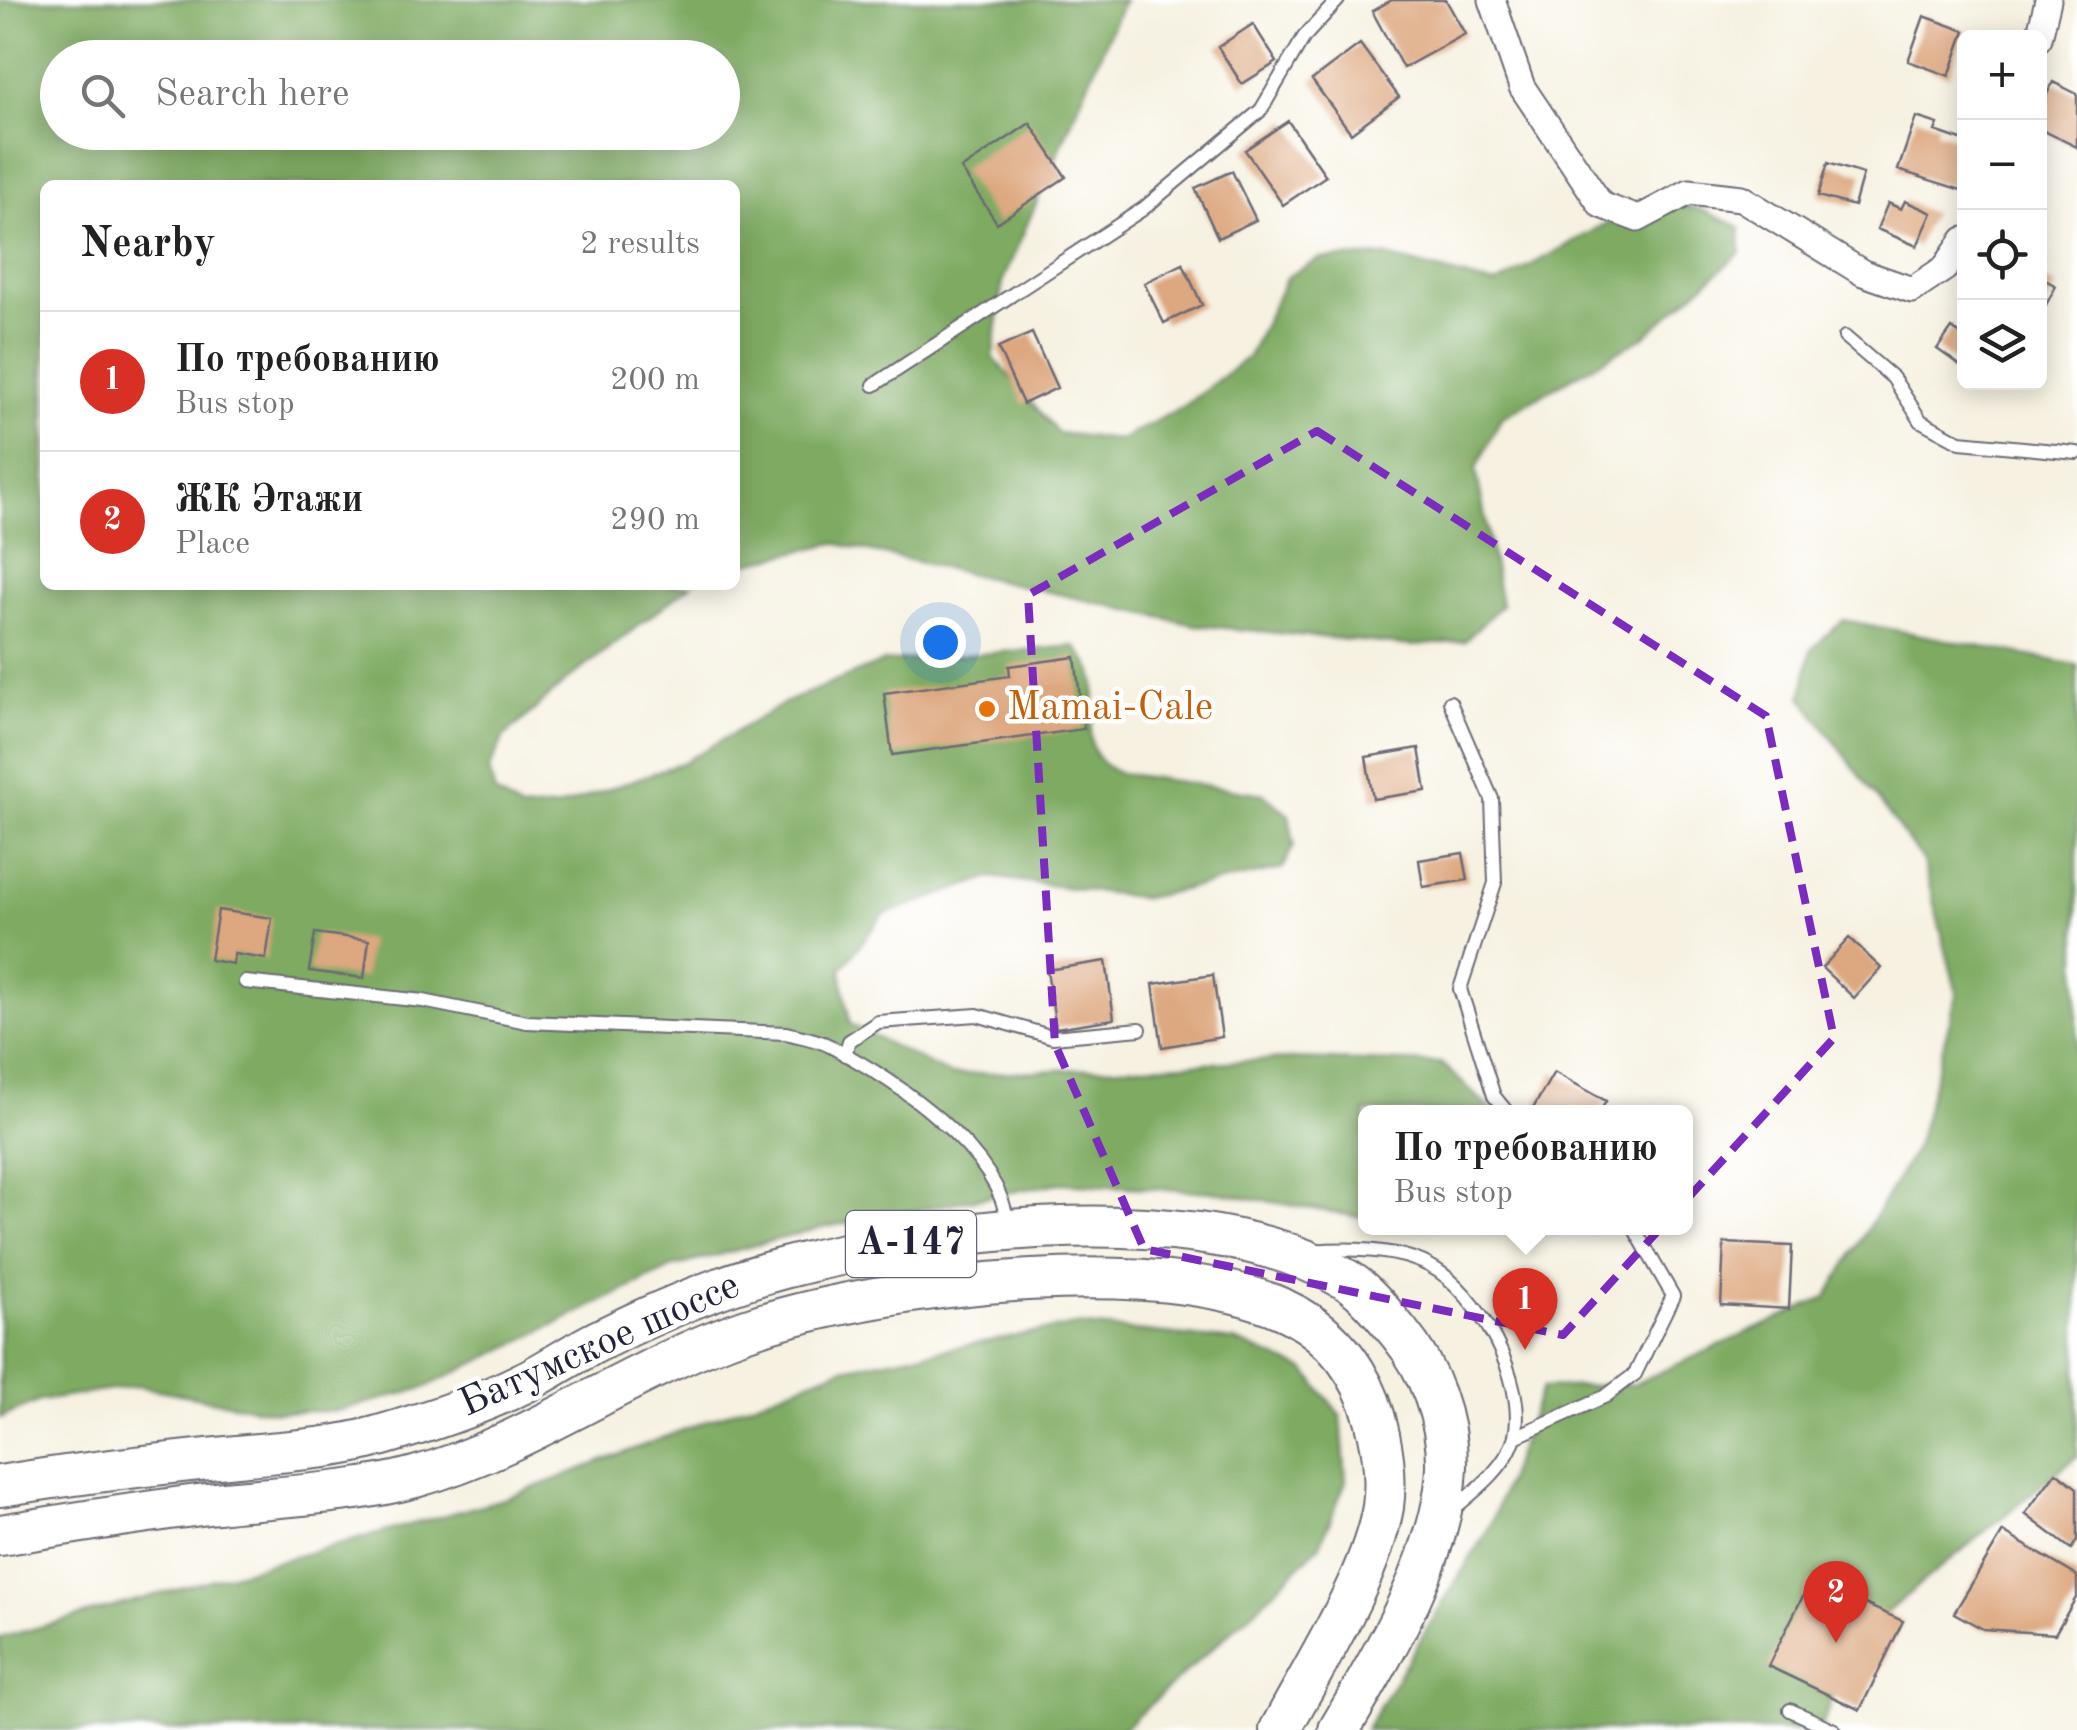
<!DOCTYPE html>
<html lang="en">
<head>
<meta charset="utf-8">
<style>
	:root { --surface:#fff; --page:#f2f2f2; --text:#222; --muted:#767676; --line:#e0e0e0; --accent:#d93025 }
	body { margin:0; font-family:"Old Standard TT",serif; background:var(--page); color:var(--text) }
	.controls { position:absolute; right:30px; top:30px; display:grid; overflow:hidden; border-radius:15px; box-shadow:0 5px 25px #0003 }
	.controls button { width:90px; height:90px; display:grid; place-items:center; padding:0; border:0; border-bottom:2px solid var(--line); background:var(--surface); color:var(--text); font:50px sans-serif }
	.you { position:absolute; left:940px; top:642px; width:35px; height:35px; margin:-25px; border:8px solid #fff; border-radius:50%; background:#1a73e8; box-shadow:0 0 0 15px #1a73e833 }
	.badge { display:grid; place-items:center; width:65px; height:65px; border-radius:50%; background:var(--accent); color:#fff; font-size:32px; font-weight:700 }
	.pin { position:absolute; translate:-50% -82px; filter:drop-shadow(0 2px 5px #0008) }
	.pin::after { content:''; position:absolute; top:52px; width:35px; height:30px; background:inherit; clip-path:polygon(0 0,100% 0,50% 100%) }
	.popup { position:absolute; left:1358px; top:1105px; width:335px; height:130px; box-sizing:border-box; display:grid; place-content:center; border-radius:15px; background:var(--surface); filter:drop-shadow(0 2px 8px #0005); font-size:32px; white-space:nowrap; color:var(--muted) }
	.popup b { font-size:38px; color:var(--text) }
	.popup::after { content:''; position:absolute; left:50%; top:100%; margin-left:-20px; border:20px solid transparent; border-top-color:var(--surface) }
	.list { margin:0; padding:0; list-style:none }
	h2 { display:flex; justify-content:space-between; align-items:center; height:130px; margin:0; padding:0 40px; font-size:42px }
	h2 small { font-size:32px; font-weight:400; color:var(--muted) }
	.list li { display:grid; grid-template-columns:65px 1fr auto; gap:30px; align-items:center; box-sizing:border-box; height:140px; padding:0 40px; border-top:2px solid var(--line) }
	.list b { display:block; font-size:38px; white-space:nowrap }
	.list p { margin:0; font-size:32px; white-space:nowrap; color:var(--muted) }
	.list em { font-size:32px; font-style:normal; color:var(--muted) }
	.icon { flex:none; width:55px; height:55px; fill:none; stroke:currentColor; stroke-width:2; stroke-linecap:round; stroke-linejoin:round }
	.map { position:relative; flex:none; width:2077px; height:1730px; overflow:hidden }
	.search { position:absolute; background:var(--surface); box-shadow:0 5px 25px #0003; left:40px; top:40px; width:700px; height:110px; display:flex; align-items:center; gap:25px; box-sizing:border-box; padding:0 35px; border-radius:55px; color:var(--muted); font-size:38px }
	.panel { position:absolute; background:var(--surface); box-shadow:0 5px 25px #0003; left:40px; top:180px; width:700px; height:410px; border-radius:15px }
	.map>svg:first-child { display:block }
	.forest { fill:#7eaa62; stroke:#50664e; stroke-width:2.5; fill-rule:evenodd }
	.building { fill:#dda77f }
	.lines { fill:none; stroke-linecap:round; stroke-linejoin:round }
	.service-casing { stroke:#6c6a75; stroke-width:16 }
	.minor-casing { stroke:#6c6a75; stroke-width:29 }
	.trunk-casing { stroke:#6c6a75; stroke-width:44 }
	.service { stroke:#fff; stroke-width:12 }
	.minor { stroke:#fff; stroke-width:25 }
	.trunk { stroke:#fff; stroke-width:40 }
	.marked { fill:none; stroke:#7b2cbf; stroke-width:8; stroke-dasharray:20 12; stroke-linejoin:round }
	.food-dot { fill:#e8710a; stroke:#fff; stroke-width:4 }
	.labels { text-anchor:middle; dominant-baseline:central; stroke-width:9; stroke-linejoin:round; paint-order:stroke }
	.shield { fill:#fff; stroke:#646476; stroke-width:2.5 }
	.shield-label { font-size:38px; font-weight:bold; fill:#22223b }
	.food-label { font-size:40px; fill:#c56008; stroke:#fff; text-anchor:start }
	.street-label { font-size:40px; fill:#22223b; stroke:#fff }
</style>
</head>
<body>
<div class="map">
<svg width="2077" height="1730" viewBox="0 0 2077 1730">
	<rect width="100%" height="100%" fill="#fff"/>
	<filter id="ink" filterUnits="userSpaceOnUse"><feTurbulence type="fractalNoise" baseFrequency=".01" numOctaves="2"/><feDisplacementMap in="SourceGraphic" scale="20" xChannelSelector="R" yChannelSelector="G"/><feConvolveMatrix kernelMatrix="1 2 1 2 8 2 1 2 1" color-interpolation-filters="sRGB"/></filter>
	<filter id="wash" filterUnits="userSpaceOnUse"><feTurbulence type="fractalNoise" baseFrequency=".0048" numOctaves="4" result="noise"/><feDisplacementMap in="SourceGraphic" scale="40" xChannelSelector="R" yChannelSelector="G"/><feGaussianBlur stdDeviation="2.25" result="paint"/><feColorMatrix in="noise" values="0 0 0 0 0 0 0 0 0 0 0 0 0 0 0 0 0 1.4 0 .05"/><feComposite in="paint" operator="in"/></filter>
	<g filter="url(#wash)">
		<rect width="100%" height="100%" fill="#f6f1e1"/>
		<!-- forest -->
		<path class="forest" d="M0,0H1124L1003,280L993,357L1058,433L1120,440L1184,406L1248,357L1287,277L1319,259L1384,256L1495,285L1641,204L1698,208L1740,227L1741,252L1645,336L1501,418L1476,469L1501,605L1465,641L1413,646L1195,625L834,543L735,566V185H45V585H691L565,682L504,737L489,770L495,793L521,810L559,807L684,762L788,701L883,662L1075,646C1080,653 1090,664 1093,673C1103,712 1069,751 1119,773L1264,794L1289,815L1294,845L1282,869L1144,898L991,877L883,915L841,970L850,1024L951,1075L1290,1059L1441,1063L1494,1112H1365V1218L1214,1192L1059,1183L821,1228L673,1267L424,1388L337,1411L275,1412L137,1386L39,1401L0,1418ZM58,58H722V132H58Z
			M1843,620L2077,665V1456L1850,1642L1821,1730H1365L1490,1526L1542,1388L1634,1384L1827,1297L1916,1147L1957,994L1923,861L1802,697L1811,650Z
			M1076,1325L1235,1341L1305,1370L1341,1416L1346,1481L1320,1545L1261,1604L1122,1730H0V1638L507,1498L843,1368Z"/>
		<g id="blocks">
			<!-- building -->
			<path class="building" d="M1392,0H1446L1465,34L1403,68L1372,11Z
				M1924,16L1965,31L1949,76L1908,61Z
				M1253,24L1277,62L1242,84L1218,47Z
				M1360,44L1399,97L1351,133L1312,80Z
				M2053,82L2077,94V147L2040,129V108Z
				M1916,117L1938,124L1935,131L1964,141V180L1961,190L1898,170Z
				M1288,121L1326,176L1283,205L1245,150Z
				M1030,123L1066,177L997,223L961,169Z
				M1828,163L1863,174L1854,206L1818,196Z
				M1232,171L1256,220L1218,238L1195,188Z
				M1905,201L1932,213L1917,246L1877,229L1888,203L1901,209Z
				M1183,264L1202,305L1164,323L1144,283Z
				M2040,277L2056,286L2040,316Z
				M1952,328L1964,337V368L1937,349Z
				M1032,333L1057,388L1023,404L998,348Z
				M1075,657L1084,729L892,755L884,693L1010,676L1009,666Z
				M1419,748L1426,791L1373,799L1366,757Z
				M1463,853L1468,880L1423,887L1419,860Z
				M218,910L272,918L266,959L234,954L233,964L210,960Z
				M315,933L369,940L364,978L309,971Z
				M1849,938L1881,968L1854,998L1822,968Z
				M1106,961L1114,1019L1056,1028L1047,970Z
				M1213,975L1222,1037L1162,1047L1153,984Z
				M1554,1072L1606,1101L1600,1112H1531Z
				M1724,1243L1792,1246L1789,1309L1721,1305Z
				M2056,1472L2077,1488V1541L2071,1549L2025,1514Z
				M2003,1532L2077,1576V1596L2055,1634L1983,1629L1954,1613Z
				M1811,1580L1903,1621L1860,1710L1768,1666Z"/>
		</g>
	</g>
	<g filter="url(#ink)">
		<use href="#blocks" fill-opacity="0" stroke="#6c6a75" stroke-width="2.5"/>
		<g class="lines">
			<defs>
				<path id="service" d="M1845,337L1893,378L1921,421L1960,442L2077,453
					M874,385L1143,209L1261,110L1304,37L1338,0
					M1450,702L1492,799L1495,883L1460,989L1494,1096L1507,1112
					M245,982L423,1001L527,1022L786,1033C801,1037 817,1039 830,1046C893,1079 1001,1150 1008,1226
					M845,1055L849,1041L878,1022L977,1015L1053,1037L1140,1029
					M1311,1251C1349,1248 1396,1248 1430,1266C1479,1292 1527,1381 1515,1436C1508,1466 1474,1492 1452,1510
					M1515,1437L1606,1396L1635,1374L1673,1296L1634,1228
					M1790,1710L1834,1730"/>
				<path id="minor" d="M1492,0L1522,87L1601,205L1638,219L1689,192L1741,198L1863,273L1912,290L1945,268L1964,240
					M2039,38L2048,0"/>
				<path id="trunk" d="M0,1486C78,1473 158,1464 237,1456C284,1451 334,1449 379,1436C428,1422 477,1406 523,1383C548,1371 572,1354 598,1341C658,1311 719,1285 784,1268C941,1227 1201,1195 1347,1280C1367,1292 1385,1316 1400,1334C1429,1369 1448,1421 1447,1467C1444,1553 1382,1657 1339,1730
					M0,1535C75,1523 150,1510 225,1502C285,1496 358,1493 415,1477C532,1444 631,1368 747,1329C877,1285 1190,1244 1308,1323C1347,1349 1370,1390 1379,1435C1384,1458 1386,1484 1383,1507C1371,1578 1314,1666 1280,1730"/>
			</defs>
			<!-- service casing -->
			<use href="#service" class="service-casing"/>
			<!-- minor casing -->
			<use href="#minor" class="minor-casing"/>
			<!-- trunk casing -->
			<use href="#trunk" class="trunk-casing"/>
			<!-- service -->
			<use href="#service" class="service"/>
			<!-- minor -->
			<use href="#minor" class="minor"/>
			<!-- trunk -->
			<use href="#trunk" class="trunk"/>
		</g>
	</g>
	<!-- marked area -->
	<path class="marked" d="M1317,431L1766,716L1834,1038L1563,1335L1144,1249L1055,1044L1028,595Z"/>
	<!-- markers -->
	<circle class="food-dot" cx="987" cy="709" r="10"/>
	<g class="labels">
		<!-- shield labels -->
		<rect class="shield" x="846" y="1211" width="130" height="66" rx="8"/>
		<g class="shield-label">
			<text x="911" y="1244">А-147</text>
		</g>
		<!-- food labels -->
		<g class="food-label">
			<text x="1007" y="709">Mamai-Cale</text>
		</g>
		<!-- street labels -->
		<g class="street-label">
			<text transform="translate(600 1346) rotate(-24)">Батумское шоссе</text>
		</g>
	</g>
</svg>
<div class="controls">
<button>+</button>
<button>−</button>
<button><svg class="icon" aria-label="locate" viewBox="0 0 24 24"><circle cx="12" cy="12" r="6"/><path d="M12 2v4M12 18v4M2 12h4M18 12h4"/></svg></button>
<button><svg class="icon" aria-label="layers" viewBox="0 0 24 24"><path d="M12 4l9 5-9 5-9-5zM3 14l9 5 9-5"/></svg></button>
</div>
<div class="you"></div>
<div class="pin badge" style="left:1525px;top:1350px">1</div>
<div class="popup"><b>По требованию</b>Bus stop</div>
<div class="pin badge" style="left:1836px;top:1643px">2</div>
<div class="search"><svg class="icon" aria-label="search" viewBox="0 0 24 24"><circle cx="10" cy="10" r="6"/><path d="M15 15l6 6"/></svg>Search here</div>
<section class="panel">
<h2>Nearby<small>2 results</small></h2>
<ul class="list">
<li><span class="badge">1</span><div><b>По требованию</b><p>Bus stop</p></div><em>200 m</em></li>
<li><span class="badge">2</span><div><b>ЖК Этажи</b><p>Place</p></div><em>290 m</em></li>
</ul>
</section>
</div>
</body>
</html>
